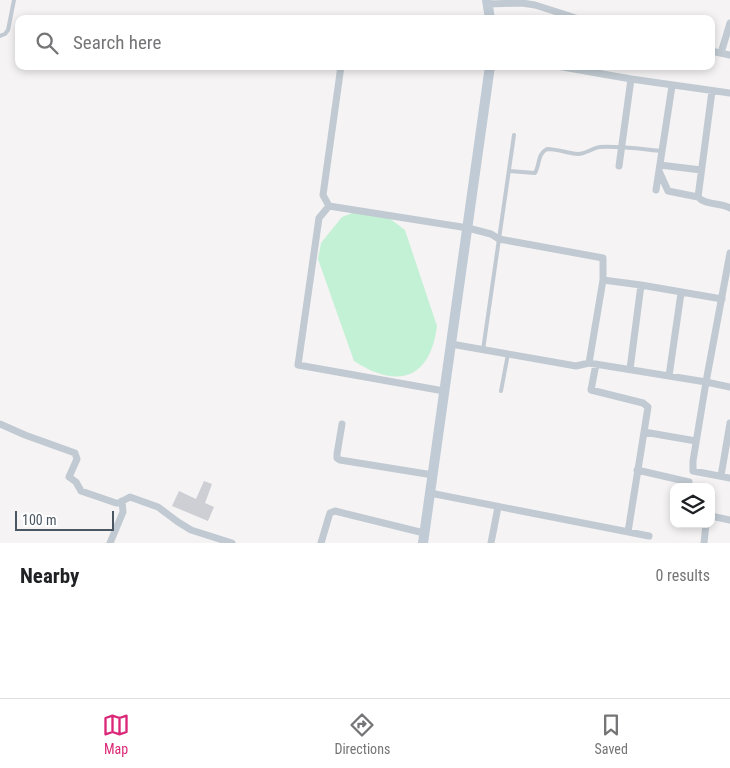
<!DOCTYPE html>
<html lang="en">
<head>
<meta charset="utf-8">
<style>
	:root { --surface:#fff; --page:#f6f6f6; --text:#202124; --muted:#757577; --line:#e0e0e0; --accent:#db2777 }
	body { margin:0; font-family:"Roboto Condensed",sans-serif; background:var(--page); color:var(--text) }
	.controls { position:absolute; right:15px; bottom:15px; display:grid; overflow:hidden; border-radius:10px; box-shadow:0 2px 8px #0003 }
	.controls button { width:45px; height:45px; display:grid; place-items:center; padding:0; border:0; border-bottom:1px solid var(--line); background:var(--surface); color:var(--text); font:25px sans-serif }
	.scale { position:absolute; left:15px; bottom:12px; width:99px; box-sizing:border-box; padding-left:5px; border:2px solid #4a5661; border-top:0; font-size:14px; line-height:18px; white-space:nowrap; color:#4a5661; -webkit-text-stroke:4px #fff; paint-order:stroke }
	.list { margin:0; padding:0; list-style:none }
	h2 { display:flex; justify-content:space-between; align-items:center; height:65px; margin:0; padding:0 20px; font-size:21px }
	h2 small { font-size:16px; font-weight:400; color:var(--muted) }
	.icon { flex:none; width:28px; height:28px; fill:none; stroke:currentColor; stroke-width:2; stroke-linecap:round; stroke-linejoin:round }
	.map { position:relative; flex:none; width:730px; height:543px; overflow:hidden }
	.search { position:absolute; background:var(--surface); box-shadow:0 2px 8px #0003; left:15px; right:15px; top:15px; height:55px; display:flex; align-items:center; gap:12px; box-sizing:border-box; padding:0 18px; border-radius:10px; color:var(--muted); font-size:19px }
	.sheet { height:155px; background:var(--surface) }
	nav { display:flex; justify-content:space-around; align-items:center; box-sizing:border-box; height:70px; border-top:1px solid var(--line); background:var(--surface); font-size:14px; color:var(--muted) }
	nav a { display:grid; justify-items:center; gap:2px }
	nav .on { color:var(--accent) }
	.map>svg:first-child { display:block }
	.green { fill:#c3f1d5 }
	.building { fill:#cdcfd5 }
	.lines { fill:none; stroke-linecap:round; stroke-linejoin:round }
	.lane { stroke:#c1cad2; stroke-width:4 }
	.street { stroke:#c1cad2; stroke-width:7 }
	.secondary { stroke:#c1cbd6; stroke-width:10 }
</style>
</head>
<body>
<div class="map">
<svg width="730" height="543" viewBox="0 0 730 543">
	<rect width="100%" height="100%" fill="#f5f3f3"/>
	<!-- green -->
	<path class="green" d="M355,212L389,218L405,230L437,326C430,380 397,389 354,361L318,259L321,243L342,217Z"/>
	<!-- building -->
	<path class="building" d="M204,481L212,484L205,503L214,507L208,521L172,506L179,491L196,499Z"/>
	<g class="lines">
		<!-- lane -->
		<path class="lane" d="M0,36L5,34L8,30L14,0
			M509,171L535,173C540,165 537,154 547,149C557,149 567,153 578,154C586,154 592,148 600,147C620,146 641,149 662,151
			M483,350L514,135
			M501,391L508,354"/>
		<!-- street -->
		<path class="street" d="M488,4L522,3L535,5L579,19
			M711,51L730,55
			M721,53L730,23
			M341,66L323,195L329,206L468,228L491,234L499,239L603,258V280L589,363
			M557,66L631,79L730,93
			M712,91L698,197C706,206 720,202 730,208
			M660,165L701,170
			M619,166L631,79
			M659,171L668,191L698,197
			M656,190L672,86
			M329,206L319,218L298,365L444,391
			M603,280L641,285L722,299
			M451,344L576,366L589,363L706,382L730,253
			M596,364L591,390L643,403L648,407L628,532
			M630,369L641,285
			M669,376L681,293
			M730,387L706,382L693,461V471L730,478
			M0,424L25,435L75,453L77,459L69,477L76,482L81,491L116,503H119L130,497L158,507L178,522L191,530L232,543
			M342,424L337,454V458L340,460L433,475
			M644,432L696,441
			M637,470L689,482
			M721,476L730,423
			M430,493L649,536
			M711,516L730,520
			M110,543L123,512L122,501
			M321,543L329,516L330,513L335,511L424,533
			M491,543L498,507
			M704,543L706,524"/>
		<!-- secondary -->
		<path class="secondary" d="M487,0L490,19
			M423,543L490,66"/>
	</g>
</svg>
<div class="controls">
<button><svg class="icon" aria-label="layers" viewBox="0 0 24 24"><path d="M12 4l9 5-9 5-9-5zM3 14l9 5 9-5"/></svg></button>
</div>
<div class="scale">100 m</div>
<div class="search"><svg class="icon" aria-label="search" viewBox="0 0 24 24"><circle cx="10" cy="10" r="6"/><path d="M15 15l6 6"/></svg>Search here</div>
</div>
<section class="sheet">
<h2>Nearby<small>0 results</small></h2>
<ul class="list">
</ul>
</section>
<nav>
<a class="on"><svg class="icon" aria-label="map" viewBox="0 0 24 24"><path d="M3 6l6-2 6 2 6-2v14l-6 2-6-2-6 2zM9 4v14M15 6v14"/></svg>Map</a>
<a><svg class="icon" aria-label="directions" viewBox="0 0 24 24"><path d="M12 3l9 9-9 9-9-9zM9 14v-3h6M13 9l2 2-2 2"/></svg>Directions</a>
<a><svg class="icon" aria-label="saved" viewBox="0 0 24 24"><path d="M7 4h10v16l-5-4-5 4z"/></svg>Saved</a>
</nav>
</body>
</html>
